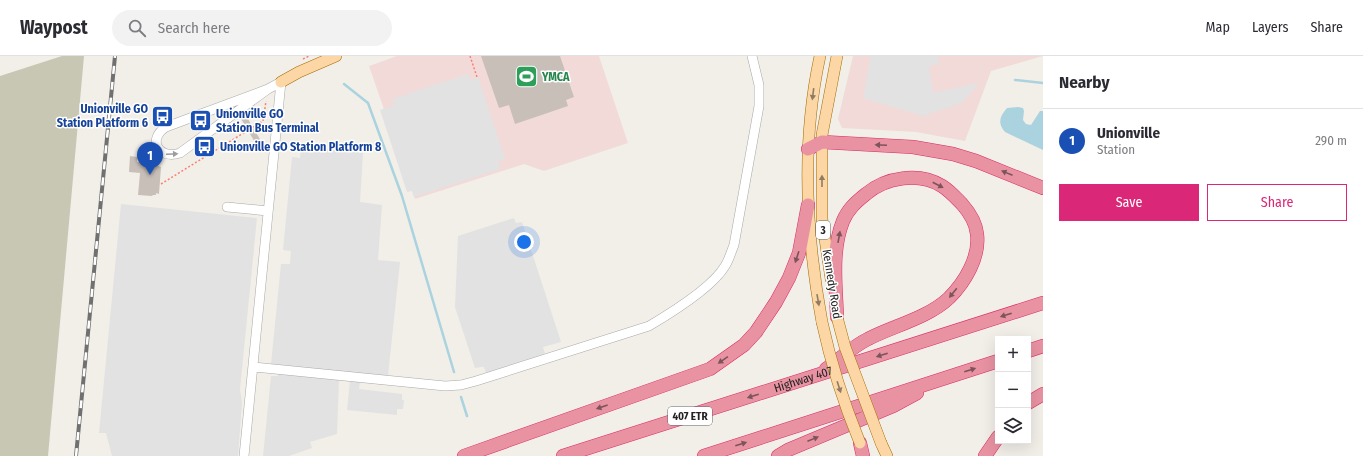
<!DOCTYPE html>
<html lang="en">
<head>
<meta charset="utf-8">
<style>
	:root { --surface:#fff; --page:#f2f2f3; --text:#2b2b33; --muted:#7c7c81; --line:#e1e1e2; --accent:#db2777 }
	body { margin:0; font-family:"Fira Sans Condensed",sans-serif; background:var(--page); color:var(--text) }
	.controls { position:absolute; right:12px; bottom:12px; display:grid; overflow:hidden; border-radius:0px; box-shadow:0 4px 16px #0002 }
	.controls button { width:36px; height:36px; display:grid; place-items:center; padding:0; border:0; border-bottom:1px solid var(--line); background:var(--surface); color:var(--text); font:20px sans-serif }
	.you { position:absolute; left:524px; top:186px; width:14px; height:14px; margin:-10px; border:3px solid #fff; border-radius:50%; background:#1a73e8; box-shadow:0 0 0 6px #1a73e833 }
	.badge { display:grid; place-items:center; width:26px; height:26px; border-radius:50%; background:var(--accent); color:#fff; font-size:13px; font-weight:700 }
	.pin { position:absolute; translate:-50% -33px; filter:drop-shadow(0 1px 2px #0008) }
	.pin::after { content:''; position:absolute; top:21px; width:14px; height:12px; background:inherit; clip-path:polygon(0 0,100% 0,50% 100%) }
	.list { margin:0; padding:0; list-style:none }
	h2 { display:flex; justify-content:space-between; align-items:center; height:52px; margin:0; padding:0 16px; font-size:17px }
	h2 small { font-size:13px; font-weight:400; color:var(--muted) }
	.list li { display:grid; grid-template-columns:26px 1fr auto; gap:12px; align-items:center; box-sizing:border-box; height:64px; padding:0 16px; border-top:1px solid var(--line) }
	.list b { display:block; font-size:15px; white-space:nowrap }
	.list p { margin:0; font-size:13px; white-space:nowrap; color:var(--muted) }
	.list em { font-size:13px; font-style:normal; color:var(--muted) }
	.actions { display:flex; gap:8px; padding:12px 16px }
	.actions a { flex:1; padding:9px 0; border:1px solid var(--accent); border-radius:0px; text-align:center; font-size:14px; color:var(--accent) }
	.actions .main { background:var(--accent); color:#fff }
	.icon { flex:none; width:22px; height:22px; fill:none; stroke:currentColor; stroke-width:2; stroke-linecap:round; stroke-linejoin:round }
	.map { position:relative; flex:none; width:1043px; height:400px; overflow:hidden }
	header { display:flex; align-items:center; gap:24px; box-sizing:border-box; height:56px; padding:0 20px; background:var(--surface); border-bottom:1px solid var(--line) }
	header strong { font-size:19px }
	nav { display:flex; gap:22px; margin-inline-start:auto; font-size:14px }
	.search { width:280px; height:36px; background:var(--page); display:flex; align-items:center; gap:10px; box-sizing:border-box; padding:0 14px; border-radius:22px; color:var(--muted); font-size:15px }
	main { display:flex }
	aside { flex:1; background:var(--surface) }
	.map>svg:first-child { display:block }
	.commercial { fill:#f2dad9 }
	.construction { fill:#c7c7b4 }
	.parking { fill:#e2e2e2 }
	.water { fill:#aad3df }
	.lines { fill:none; stroke-linecap:round; stroke-linejoin:round }
	.stream { stroke:#aad3df; stroke-width:2.5 }
	.building { fill:#c7bfb8 }
	.minor-casing { stroke:#a9a9a9; stroke-width:10 }
	.major-casing { stroke:#a06b00; stroke-width:12 }
	.highway-casing { stroke:#dc2a67; stroke-width:14 }
	.path { stroke:#fa8072; stroke-width:1.5; stroke-dasharray:2 2; stroke-linecap:butt }
	.minor { stroke:#fff; stroke-width:9 }
	.major { stroke:#fcd6a4; stroke-width:11 }
	.highway { stroke:#e892a2; stroke-width:13 }
	.rail-casing { stroke:#707070; stroke-width:4 }
	.rail { stroke:#fff; stroke-width:2.5; stroke-dasharray:8; stroke-linecap:butt }
	.major-bridge-casing { stroke:#a06b00; stroke-width:12; stroke-linecap:butt }
	.major-bridge { stroke:#fcd6a4; stroke-width:11 }
	.oneway { fill:#8f7c63 }
	.oneway2 { fill:#7b545c }
	.oneway3 { fill:#9c9c9c }
	.labels { text-anchor:middle; dominant-baseline:central; stroke-width:3; stroke-linejoin:round; paint-order:stroke }
	.shield { fill:#fff; stroke:#646464; stroke-width:1 }
	.shield-label { font-size:11px; font-weight:bold; fill:#222 }
	.leisure-label { font-size:12px; font-weight:bold; fill:#27864d; stroke:#fff; text-anchor:start }
	.transit-label { font-size:12px; font-weight:bold; fill:#164399; stroke:#fff; text-anchor:start }
	.street-label { font-size:12px; fill:#222; stroke:#fff }
</style>
</head>
<body>
<header>
<strong>Waypost</strong>
<div class="search"><svg class="icon" aria-label="search" viewBox="0 0 24 24"><circle cx="10" cy="10" r="6"/><path d="M15 15l6 6"/></svg>Search here</div>
<nav><a>Map</a><a>Layers</a><a>Share</a></nav>
</header>
<main>
<div class="map">
<svg width="1043" height="400" viewBox="0 0 1043 400">
	<rect width="100%" height="100%" fill="#f2efe9"/>
	<!-- commercial -->
	<path class="commercial" d="M397,0H599L628,87L544,115L524,108L415,143L369,10Z
		M853,0H1043L991,15L965,85L916,76L842,72L838,63Z"/>
	<!-- construction -->
	<path class="construction" d="M62,0H84L48,400H0V20Z"/>
	<!-- parking -->
	<path class="parking" d="M871,0H938L939,7L929,11L933,37L979,27L962,47L923,60L863,42Z
		M468,18L470,24L478,21L505,103L498,106L500,113L414,141L412,135L407,136L380,54L394,49L392,43Z
		M301,90L363,97L360,146L382,149L378,204L400,206L387,329L360,326L359,333L402,338V344H404L403,353H397V359L347,354L350,325L339,324L337,378L310,386L312,392L289,400H263L271,320H278L279,309L271,308L281,208H290L291,195L283,194L292,101L300,102Z
		M121,148L257,162L240,333L242,347L238,400H112L106,377H99Z
		M514,162L516,167L522,166L561,286L543,291L545,298L486,317L484,311H481L475,312L455,251L458,180Z"/>
	<!-- water -->
	<path class="water" d="M1018,51L1023,52L1024,55L1023,64L1026,68L1031,69L1040,55H1043V94L1005,76C997,67 1000,60 1007,52Z"/>
	<g class="lines">
		<!-- stream -->
		<path class="stream" d="M1015,24L1043,27
			M344,28L368,47L402,140L454,316
			M461,341L467,360"/>
	</g>
	<!-- building -->
	<path class="building" d="M481,0H560L574,41L566,44L568,50L515,68L509,49L499,52Z
		M245,58L261,85L256,88L240,61Z
		M130,100L137,101V106L156,107V109L161,111L159,138L156,137V139H153L152,140L138,139L140,117L129,116Z"/>
	<g class="lines">
		<defs>
			<path id="minor" d="M268,33L180,97C158,104 147,83 166,71L268,33L281,26
				M227,151L268,155
				M253,311L445,330L461,329L476,325L649,270C671,257 712,232 725,210C729,204 731,196 734,189L759,50V29L752,0
				M244,400L281,26"/>
			<path id="major" d="M820,0C801,87 806,179 822,266
				M281,26L299,16L336,0
				M831,223L822,163V79L837,0
				M881,387L887,400"/>
			<g id="highway">
				<path d="M808,93L822,86L913,91L953,98L976,105L1043,132"/>
				<path d="M1028,295L1043,290"/>
				<path d="M826,313C840,303 853,290 868,283C893,270 928,262 949,242C965,226 980,201 977,178C976,167 969,156 962,148C956,142 950,135 942,130C919,116 886,121 866,138C856,146 848,153 843,165C831,195 836,230 837,261"/>
				<path d="M1028,347L1043,338"/>
				<path d="M860,387L863,400"/>
				<path d="M464,400L710,313L744,289L756,276L776,246L789,222L799,197L808,149"/>
				<path id="s1" d="M563,400L1043,247"/>
				<path d="M704,400L998,305"/>
				<path d="M778,400L788,394L893,350L917,337"/>
				<path d="M985,400L998,381"/>
			</g>
		</defs>
		<!-- minor casing -->
		<use href="#minor" class="minor-casing"/>
		<!-- major casing -->
		<use href="#major" class="major-casing"/>
		<!-- highway casing -->
		<use href="#highway" class="highway-casing"/>
		<!-- path -->
		<path class="path" d="M470,0L477,21
			M303,3L309,0
			M161,128L263,65L266,45"/>
		<!-- minor -->
		<use href="#minor" class="minor"/>
		<!-- major -->
		<use href="#major" class="major"/>
		<!-- highway -->
		<use href="#highway" class="highway"/>
		<defs>
			<path id="rail" d="M76,400L115,0"/>
		</defs>
		<!-- rail casing -->
		<use href="#rail" class="rail-casing"/>
		<!-- rail -->
		<use href="#rail" class="rail"/>
		<defs>
			<path id="major-bridge" d="M837,261L845,291L881,387
				M822,266C831,308 844,348 860,387"/>
		</defs>
		<!-- major-bridge casing -->
		<use href="#major-bridge" class="major-bridge-casing"/>
		<!-- major-bridge -->
		<use href="#major-bridge" class="major-bridge"/>
	</g>
	<!-- one-way arrows -->
	<defs><path id="oneway-solid" d="M-6-.8H1V-3.2L6.5 0L1 3.2V.8H-6Z"/></defs>
	<g class="oneway">
		<use href="#oneway-solid" transform="translate(813 38) rotate(97)"/>
		<use href="#oneway-solid" transform="translate(822 125) rotate(-90)"/>
		<use href="#oneway-solid" transform="translate(818 244) rotate(80)"/>
		<use href="#oneway-solid" transform="translate(839 331) rotate(72)"/>
	</g>
	<g class="oneway2">
		<use href="#oneway-solid" transform="translate(881 89) rotate(-177)"/>
		<use href="#oneway-solid" transform="translate(1007 117) rotate(-158)"/>
		<use href="#oneway-solid" transform="translate(938 129) rotate(28)"/>
		<use href="#oneway-solid" transform="translate(839 181) rotate(-80)"/>
		<use href="#oneway-solid" transform="translate(797 201) rotate(108)"/>
		<use href="#oneway-solid" transform="translate(953 237) rotate(129)"/>
		<use href="#oneway-solid" transform="translate(1006 259) rotate(162)"/>
		<use href="#oneway-solid" transform="translate(882 299) rotate(162)"/>
		<use href="#oneway-solid" transform="translate(723 304) rotate(145)"/>
		<use href="#oneway-solid" transform="translate(970 314) rotate(-18)"/>
		<use href="#oneway-solid" transform="translate(753 340) rotate(163)"/>
		<use href="#oneway-solid" transform="translate(602 351) rotate(161)"/>
		<use href="#oneway-solid" transform="translate(813 383) rotate(-22)"/>
		<use href="#oneway-solid" transform="translate(741 388) rotate(-18)"/>
	</g>
	<use class="oneway3" href="#oneway-solid" transform="translate(172 98) rotate(-2)"/>
	<!-- icons -->
	<defs>
		<symbol id="stadium-square" viewBox="-11 -11 22 22"><rect x="-9" y="-9" width="18" height="18" rx="4" fill="#2e9e5b" stroke="#fff"/><path d="M0-5a6.5 5 0 1 0 0 10a6.5 5 0 1 0 0-10ZM-3.5-1.8h7v3.6h-7Z" fill="#fff"/></symbol>
		<symbol id="bus-square" viewBox="-11 -11 22 22"><rect x="-9" y="-9" width="18" height="18" rx="4" fill="#1a4fb4" stroke="#fff"/><path d="M-5-6H5V4H4V6H2V4H-2V6H-4V4H-5ZM-3.5-4V0h7V-4ZM-3.5 1.2v1.5H-2V1.2ZM2 1.2v1.5H3.5V1.2Z" fill="#fff"/></symbol>
	</defs>
	<g fill-rule="evenodd">
		<use href="#stadium-square" x="514" y="8" width="25" height="25"/>
		<use href="#bus-square" x="150" y="48" width="25" height="25"/>
		<use href="#bus-square" x="188" y="52" width="25" height="25"/>
		<use href="#bus-square" x="192" y="78" width="25" height="25"/>
	</g>
	<g class="labels">
		<!-- shield labels -->
		<g class="shield">
			<rect x="816" y="165" width="14" height="18" rx="3"/>
			<rect x="668" y="351" width="44" height="18" rx="3"/>
		</g>
		<g class="shield-label">
			<text x="823" y="174">3</text>
			<text x="690" y="360">407 ETR</text>
		</g>
		<!-- leisure labels -->
		<g class="leisure-label">
			<text x="542" y="21">YMCA</text>
		</g>
		<!-- transit labels -->
		<g class="transit-label">
			<text x="148" y="53" text-anchor="end">Unionville GO<tspan x="148" dy="14">Station Platform 6</tspan></text>
			<text x="216" y="58">Unionville GO<tspan x="216" dy="14">Station Bus Terminal</tspan></text>
			<text x="220" y="91">Unionville GO Station Platform 8</text>
		</g>
		<!-- street labels -->
		<g class="street-label">
			<text transform="translate(832 228) rotate(81)">Kennedy Road</text>
			<text stroke="none"><textPath href="#s1" startOffset="252">Highway 407</textPath></text>
		</g>
	</g>
</svg>
<div class="controls">
<button>+</button>
<button>−</button>
<button><svg class="icon" aria-label="layers" viewBox="0 0 24 24"><path d="M12 4l9 5-9 5-9-5zM3 14l9 5 9-5"/></svg></button>
</div>
<div class="you"></div>
<div class="pin badge" style="left:150px;top:119px;background:#1a4fb4">1</div>
</div>
<aside>
<h2>Nearby<small></small></h2>
<ul class="list">
<li><span class="badge" style="background:#1a4fb4">1</span><div><b>Unionville</b><p>Station</p></div><em>290 m</em></li>
</ul>
<div class="actions"><a class="main">Save</a><a>Share</a></div>
</aside>
</main>
</body>
</html>
